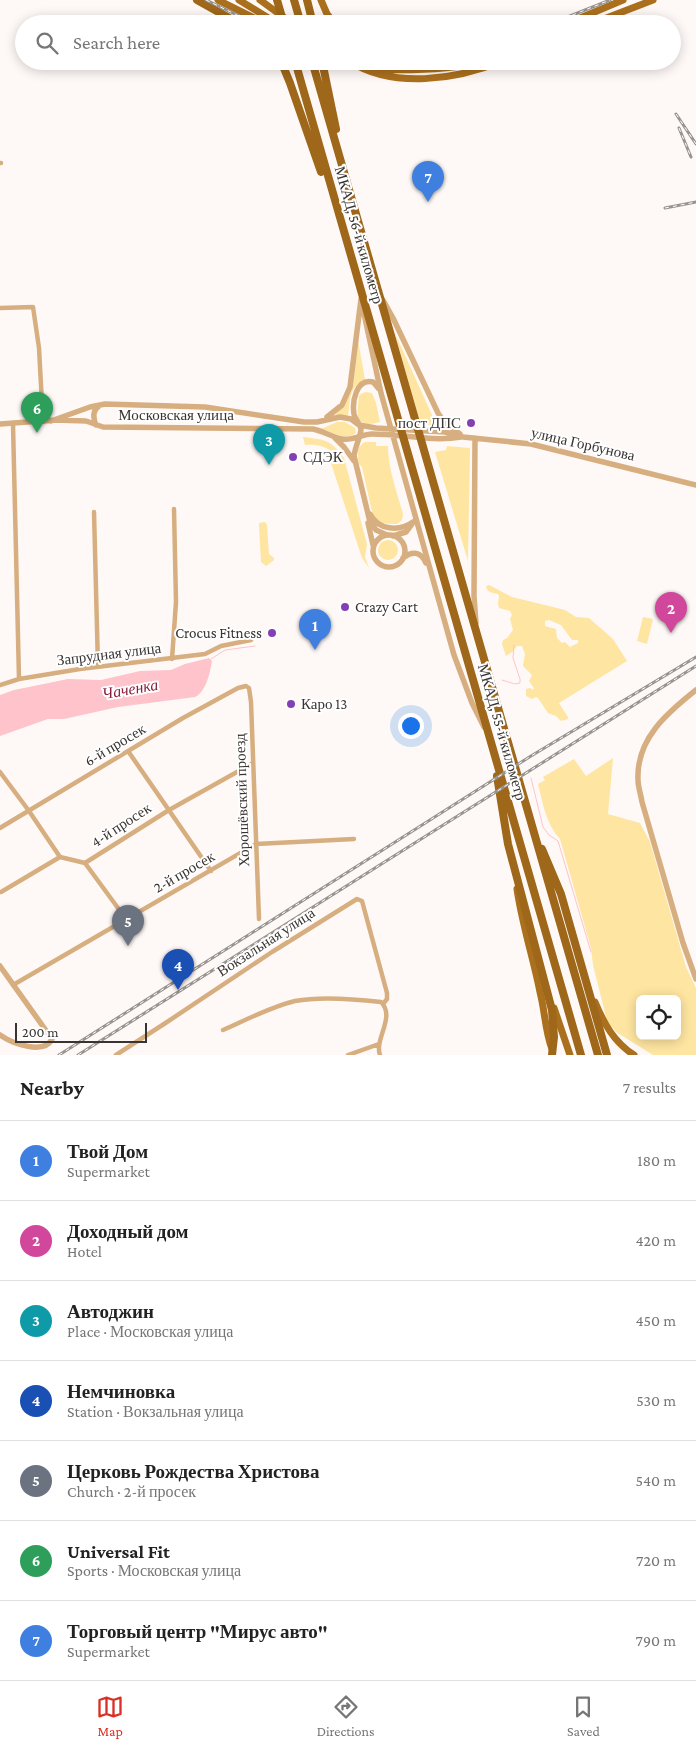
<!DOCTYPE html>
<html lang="en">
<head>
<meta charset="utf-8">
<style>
	:root { --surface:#fff; --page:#f2f2f2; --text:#222; --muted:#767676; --line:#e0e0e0; --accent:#d93025 }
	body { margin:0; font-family:"Crimson Pro",serif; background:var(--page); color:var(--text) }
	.controls { position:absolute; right:15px; bottom:15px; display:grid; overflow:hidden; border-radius:8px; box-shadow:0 2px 12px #0003 }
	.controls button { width:45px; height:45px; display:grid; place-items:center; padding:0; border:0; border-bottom:1px solid var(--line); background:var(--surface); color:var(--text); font:25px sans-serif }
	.scale { position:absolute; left:15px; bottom:12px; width:132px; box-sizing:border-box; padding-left:5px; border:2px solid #383431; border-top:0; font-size:14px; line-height:18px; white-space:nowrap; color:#383431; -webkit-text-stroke:4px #fff; paint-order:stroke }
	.you { position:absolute; left:410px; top:725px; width:18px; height:18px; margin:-12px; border:4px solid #fff; border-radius:50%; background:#1a73e8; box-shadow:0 0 0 8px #1a73e833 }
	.badge { display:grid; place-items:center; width:32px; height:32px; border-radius:50%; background:var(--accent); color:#fff; font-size:16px; font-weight:700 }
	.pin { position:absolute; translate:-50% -41px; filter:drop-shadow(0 1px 2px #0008) }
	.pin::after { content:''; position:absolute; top:26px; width:18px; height:15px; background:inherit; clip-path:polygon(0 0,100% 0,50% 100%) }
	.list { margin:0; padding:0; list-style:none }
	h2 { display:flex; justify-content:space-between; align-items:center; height:65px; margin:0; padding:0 20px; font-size:21px }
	h2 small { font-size:16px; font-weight:400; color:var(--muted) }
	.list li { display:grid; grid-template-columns:32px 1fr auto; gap:15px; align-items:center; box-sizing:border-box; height:80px; padding:0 20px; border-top:1px solid var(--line) }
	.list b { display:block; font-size:19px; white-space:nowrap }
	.list p { margin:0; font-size:16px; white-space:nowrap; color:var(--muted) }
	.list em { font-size:16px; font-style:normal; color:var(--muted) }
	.icon { flex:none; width:28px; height:28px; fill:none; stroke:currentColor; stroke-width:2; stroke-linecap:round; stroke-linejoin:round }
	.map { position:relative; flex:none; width:696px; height:1055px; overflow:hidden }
	.search { position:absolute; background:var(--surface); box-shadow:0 2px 12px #0003; left:15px; right:15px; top:15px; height:55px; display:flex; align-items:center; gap:12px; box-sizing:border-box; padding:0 18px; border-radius:28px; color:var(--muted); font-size:19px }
	.sheet { height:625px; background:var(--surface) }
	nav { display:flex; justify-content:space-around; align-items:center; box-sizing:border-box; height:70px; border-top:1px solid var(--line); background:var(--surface); font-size:14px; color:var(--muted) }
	nav a { display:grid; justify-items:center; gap:2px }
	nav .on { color:var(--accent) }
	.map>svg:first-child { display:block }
	.green { fill:#fee5a1; fill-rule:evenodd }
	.water { fill:#fec3cb }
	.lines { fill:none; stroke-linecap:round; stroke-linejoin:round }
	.stream { stroke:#fec3cb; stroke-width:1 }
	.minor { stroke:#d7ae7f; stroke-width:4.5 }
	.tertiary { stroke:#d7ae7f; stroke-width:5.5 }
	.primary { stroke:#ab701d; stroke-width:7 }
	.trunk { stroke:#9e671a; stroke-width:8 }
	.rail-casing { stroke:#989390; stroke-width:3 }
	.rail { stroke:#fff; stroke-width:1; stroke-dasharray:4; stroke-linecap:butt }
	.poi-dot { fill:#8340b4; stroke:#fff; stroke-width:2 }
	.labels { text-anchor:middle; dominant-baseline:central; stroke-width:4; stroke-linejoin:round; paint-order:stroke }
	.street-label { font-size:15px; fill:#383431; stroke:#fff }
	.poi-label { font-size:15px; fill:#383431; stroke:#fff; text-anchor:start }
	.water-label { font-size:16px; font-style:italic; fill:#8a1e3d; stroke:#fff }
</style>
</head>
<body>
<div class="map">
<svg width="696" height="1055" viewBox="0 0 696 1055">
	<rect width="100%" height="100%" fill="#fef9f6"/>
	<!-- green -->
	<path class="green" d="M394,331L432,415L435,421L440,425H421Z
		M358,340L365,380C348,388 351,399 348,416L335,415L345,402Z
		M366,392L372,393L376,403L380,422C363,427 356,423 358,405C359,402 358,399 359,396C361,393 363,393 366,392Z
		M337,422H345L355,428L356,433C346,442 332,431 321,429Z
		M303,437C326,440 330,439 344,458L367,544L365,557L369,568L362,558L329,457L334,453C325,446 317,444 305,445Z
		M365,442H376V446H388C388,469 397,492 403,514L402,520L397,524C387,524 379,524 373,516L362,467L358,463C359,454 355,448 365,442Z
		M447,446L470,448L468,561L435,452L446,450Z
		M265,522L267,525L269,554L274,558V560L266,566L261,562L259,526V523Z
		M378 550a10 10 0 1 1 20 0a10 10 0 1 1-20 0Z
		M489,585L512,597L565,610L576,617L589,618L613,639L627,661L559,703L568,717V719L561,721L556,716L548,713L538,698L536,697L532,699L526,696V689L530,688L533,690L534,688L529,681L532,675L523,666L525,654L522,646H517L512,652L506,656L502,644L503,640L507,638L513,630L510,619L512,615L510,611L499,608L498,604L499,596L498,594C492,593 487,592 486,586ZM549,620L561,625L572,640H578V643L570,647L565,642L562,643L557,638L556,629L545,626V621Z
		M643,617L653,619L647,644L637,641Z
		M613,758L608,814L640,823L650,842L686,967L696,988V1055H653L616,1032L607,1021L593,965L591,948L560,839C546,824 543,804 538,784L545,780L543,777L574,759L586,776ZM640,999H677V1036H640Z"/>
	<!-- water -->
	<path class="water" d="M209,658L212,661C210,673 206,692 195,697L118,707L64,719H48L0,736V695L14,690L68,679L101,680L140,671L171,670L185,664Z"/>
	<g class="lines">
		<!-- stream -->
		<path class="stream" d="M211,659L225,650L255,646
			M502,680L515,684L520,683V679L513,658L514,645
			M531,778L543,827L549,835L558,841L591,952"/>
		<!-- minor -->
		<path class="minor" d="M0,163H1
			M0,308L33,307L39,348L43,422
			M13,424L19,679
			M94,512L98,667
			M172,659L176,602L174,509
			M0,685L19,679L80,669L205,654L221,646L251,640
			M128,751L211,871
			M0,772L29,811L60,857
			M0,828L183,718L238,688L246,686L249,688L251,702L259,919
			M85,863L126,919
			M1,892L60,857L85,863L169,810L253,763
			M13,985L256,844L354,839
			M223,1030C246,1020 270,1007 295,1001C321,996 355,999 381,1002C396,1017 374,1039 380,1055
			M116,1055L164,1024L272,952L357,899L362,901L387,993V999L383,1004
			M348,1055L379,1044"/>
		<!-- tertiary -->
		<path class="tertiary" d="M383,300L393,318L438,413L445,423L460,434
			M363,309L381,393L454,655L472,703L484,727
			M379,389L373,382C356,378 352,402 354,414C355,419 360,424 361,429C361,435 355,447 354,456L370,522L376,530L387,535
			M327,417L342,405L350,387L361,299
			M51,421L90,407L105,404L205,407L304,422H317L340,417L351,419L359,425L376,428L445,432L463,437L531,444L696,485
			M0,424L55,420L86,421L103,427L313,429C323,431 332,437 342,439C353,441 362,434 372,434C402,434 432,442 461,437
			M96,425C93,418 92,411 99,406
			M335,438L344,447L354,461
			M475,438L474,596L476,623
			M370,514C378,530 399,532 413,522
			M368,523L373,545
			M373 551a16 16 0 1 1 32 0a16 16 0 1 1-32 0Z
			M393,536L406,532L412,524
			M403,558C413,550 421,552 426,563
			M696,690C667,713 636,739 638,780C638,787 641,795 642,802L683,943L696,979
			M0,966L52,1039C44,1055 13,1044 0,1035"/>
		<!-- primary -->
		<path class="primary" d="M218,0L266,24
			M239,0L278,24
			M260,0L293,24
			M321,0L327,14L335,24
			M566,24L623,0
			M591,24L653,0
			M332,61L353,66
			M349,61C393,89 456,80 502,61
			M371,69C410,71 448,70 485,61
			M517,889C522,924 533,957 540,992C545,1011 545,1031 552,1049
			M595,1002C604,1024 614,1042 634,1055
			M554,1008L570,1055"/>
		<!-- trunk -->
		<path class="trunk" d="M197,0L240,24
			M277,0L284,24
			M294,0L301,24
			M307,0L313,24
			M281,61L290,83L321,172
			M295,61L581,1055
			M312,61L598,1055
			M322,61L336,129
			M497,776L508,844L552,1010L554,1037L552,1055
			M542,849L561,894L607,1055"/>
		<defs>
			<path id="rail" d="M206,0L239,16L261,24
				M550,24L610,0
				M676,114L696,144
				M679,128L691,157
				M665,208L696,202
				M59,1055L531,756L696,657
				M78,1055L696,666"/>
		</defs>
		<!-- rail casing -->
		<use href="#rail" class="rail-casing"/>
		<!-- rail -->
		<use href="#rail" class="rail"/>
	</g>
	<!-- markers -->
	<g class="poi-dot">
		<circle cx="471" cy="423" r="5"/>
		<circle cx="293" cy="457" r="5"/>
		<circle cx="345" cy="607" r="5"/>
		<circle cx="272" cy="633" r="5"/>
		<circle cx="291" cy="704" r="5"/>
	</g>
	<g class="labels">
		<!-- street labels -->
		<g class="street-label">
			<text transform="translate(359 235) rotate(74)">МКАД, 56-й километр</text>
			<text x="176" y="415">Московская улица</text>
			<text transform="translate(583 444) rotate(13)">улица Горбунова</text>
			<text transform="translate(109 654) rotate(-7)">Запрудная улица</text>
			<text transform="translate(502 732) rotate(74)">МКАД, 55-й километр</text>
			<text transform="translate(115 745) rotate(-31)">6-й просек</text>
			<text transform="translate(242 800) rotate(-92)">Хорошёвский проезд</text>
			<text transform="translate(121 825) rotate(-33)">4-й просек</text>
			<text transform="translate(184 872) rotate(-30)">2-й просек</text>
			<text transform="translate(266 942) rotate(-33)">Вокзальная улица</text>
		</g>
		<!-- poi labels -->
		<g class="poi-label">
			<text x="461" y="423" text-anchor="end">пост ДПС</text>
			<text x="303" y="457">СДЭК</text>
			<text x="355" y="607">Crazy Cart</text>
			<text x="262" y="633" text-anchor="end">Crocus Fitness</text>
			<text x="301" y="704">Каро 13</text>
		</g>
		<!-- water labels -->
		<g class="water-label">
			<text transform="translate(130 689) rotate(-10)">Чаченка</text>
		</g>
	</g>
</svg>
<div class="controls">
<button><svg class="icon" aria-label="locate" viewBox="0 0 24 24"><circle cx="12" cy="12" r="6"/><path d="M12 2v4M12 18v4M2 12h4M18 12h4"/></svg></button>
</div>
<div class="scale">200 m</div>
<div class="you"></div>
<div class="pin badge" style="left:315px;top:650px;background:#3f7fe0">1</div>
<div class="pin badge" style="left:671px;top:633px;background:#d1479c">2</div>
<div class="pin badge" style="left:269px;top:465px;background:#0f9aa8">3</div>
<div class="pin badge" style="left:178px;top:990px;background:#1a4fb4">4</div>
<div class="pin badge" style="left:128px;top:946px;background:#6b7280">5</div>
<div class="pin badge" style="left:37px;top:433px;background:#2e9e5b">6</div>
<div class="pin badge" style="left:428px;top:202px;background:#3f7fe0">7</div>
<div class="search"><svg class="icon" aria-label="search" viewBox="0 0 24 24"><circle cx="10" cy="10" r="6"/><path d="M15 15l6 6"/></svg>Search here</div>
</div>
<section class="sheet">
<h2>Nearby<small>7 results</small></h2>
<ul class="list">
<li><span class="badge" style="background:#3f7fe0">1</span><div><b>Твой Дом</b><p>Supermarket</p></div><em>180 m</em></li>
<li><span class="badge" style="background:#d1479c">2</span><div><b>Доходный дом</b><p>Hotel</p></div><em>420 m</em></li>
<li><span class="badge" style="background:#0f9aa8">3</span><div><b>Автоджин</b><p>Place · Московская улица</p></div><em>450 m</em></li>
<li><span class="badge" style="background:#1a4fb4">4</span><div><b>Немчиновка</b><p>Station · Вокзальная улица</p></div><em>530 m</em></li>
<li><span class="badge" style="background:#6b7280">5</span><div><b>Церковь Рождества Христова</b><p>Church · 2-й просек</p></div><em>540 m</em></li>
<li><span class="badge" style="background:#2e9e5b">6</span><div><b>Universal Fit</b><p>Sports · Московская улица</p></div><em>720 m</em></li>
<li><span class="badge" style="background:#3f7fe0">7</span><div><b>Торговый центр &quot;Мирус авто&quot;</b><p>Supermarket</p></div><em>790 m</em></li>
</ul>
</section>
<nav>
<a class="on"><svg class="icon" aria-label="map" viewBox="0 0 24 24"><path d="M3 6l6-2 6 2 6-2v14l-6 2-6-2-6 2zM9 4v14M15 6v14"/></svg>Map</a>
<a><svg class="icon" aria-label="directions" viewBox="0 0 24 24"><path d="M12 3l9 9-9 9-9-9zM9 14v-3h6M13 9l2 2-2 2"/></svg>Directions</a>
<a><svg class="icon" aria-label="saved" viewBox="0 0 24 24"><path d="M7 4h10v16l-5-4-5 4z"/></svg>Saved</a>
</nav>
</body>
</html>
